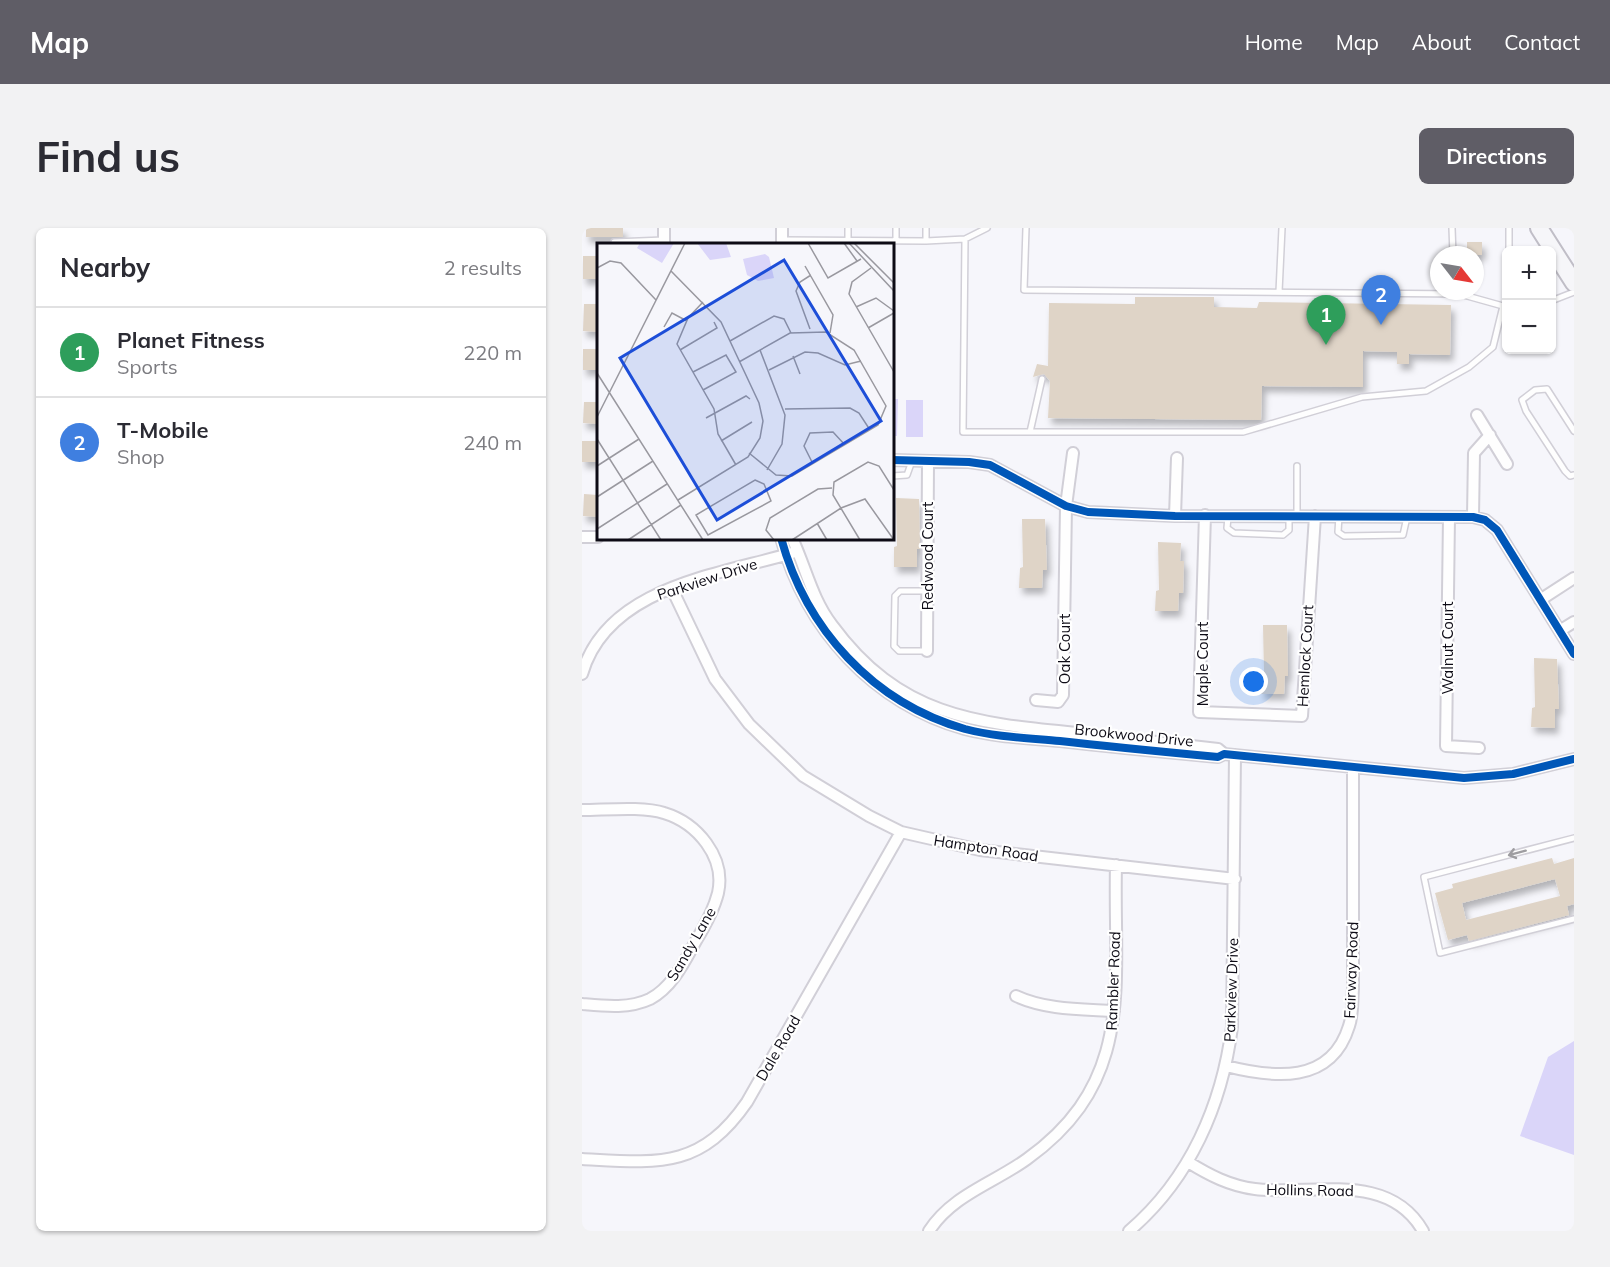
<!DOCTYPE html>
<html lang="en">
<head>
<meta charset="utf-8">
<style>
	:root { --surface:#fff; --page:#f2f2f3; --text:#2b2b33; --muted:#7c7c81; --line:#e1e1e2; --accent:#5f5d66 }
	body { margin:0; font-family:Mulish,sans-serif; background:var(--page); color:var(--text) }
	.controls { position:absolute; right:18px; top:18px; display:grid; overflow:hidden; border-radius:9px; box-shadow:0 2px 4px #0004 }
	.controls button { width:54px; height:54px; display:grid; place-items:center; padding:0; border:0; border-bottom:2px solid var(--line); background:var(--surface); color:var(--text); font:30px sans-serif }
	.compass { position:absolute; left:848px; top:18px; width:54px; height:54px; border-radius:50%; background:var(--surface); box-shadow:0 2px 4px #0004; rotate:121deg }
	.you { position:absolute; left:672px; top:454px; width:21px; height:21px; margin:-15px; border:4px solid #fff; border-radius:50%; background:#1a73e8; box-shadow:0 0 0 9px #1a73e833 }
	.badge { display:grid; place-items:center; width:39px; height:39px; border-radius:50%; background:var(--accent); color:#fff; font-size:20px; font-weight:700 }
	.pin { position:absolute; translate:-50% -50px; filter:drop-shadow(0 2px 3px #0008) }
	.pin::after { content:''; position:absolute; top:32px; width:21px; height:18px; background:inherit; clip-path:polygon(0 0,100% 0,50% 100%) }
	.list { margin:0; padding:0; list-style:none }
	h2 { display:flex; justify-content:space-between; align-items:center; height:78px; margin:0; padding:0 24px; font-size:26px }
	h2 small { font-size:20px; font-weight:400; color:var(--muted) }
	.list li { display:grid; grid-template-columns:39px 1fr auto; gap:18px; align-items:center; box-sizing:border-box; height:90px; padding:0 24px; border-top:2px solid var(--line) }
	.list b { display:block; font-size:22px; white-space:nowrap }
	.list p { margin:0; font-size:20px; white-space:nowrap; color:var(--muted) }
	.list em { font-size:20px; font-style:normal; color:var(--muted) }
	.map { position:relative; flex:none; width:992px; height:1003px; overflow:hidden; border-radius:9px }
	header { display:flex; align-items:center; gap:36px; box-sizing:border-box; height:84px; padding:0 30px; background:var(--accent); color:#fff }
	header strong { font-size:28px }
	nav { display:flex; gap:33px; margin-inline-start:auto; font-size:21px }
	.intro { display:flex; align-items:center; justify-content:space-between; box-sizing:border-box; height:144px; padding:0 36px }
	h1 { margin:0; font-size:42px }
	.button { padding:15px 27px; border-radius:9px; background:var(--accent); color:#fff; font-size:21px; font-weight:700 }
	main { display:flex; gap:36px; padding:0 36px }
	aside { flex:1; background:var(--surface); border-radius:9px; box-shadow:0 2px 4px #0004 }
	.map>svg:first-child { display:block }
	.pitch { fill:#dad5f9 }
	.building { fill:#dfd4c7; fill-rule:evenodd; filter:url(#shadow) }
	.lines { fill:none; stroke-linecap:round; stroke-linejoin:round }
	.lane-casing { stroke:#d1cfd7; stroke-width:8 }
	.street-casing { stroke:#d1cfd7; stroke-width:14 }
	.primary-casing { stroke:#c0bec7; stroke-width:20 }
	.lane { stroke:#fefefe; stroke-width:5 }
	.street { stroke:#fefefe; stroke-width:10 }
	.primary { stroke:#f6f6f9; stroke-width:16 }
	.cycleway-casing { stroke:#fff; stroke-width:11 }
	.cycleway { stroke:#0057b8; stroke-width:8 }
	.oneway { stroke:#9e9da1 }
	.labels { text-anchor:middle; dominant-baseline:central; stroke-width:4.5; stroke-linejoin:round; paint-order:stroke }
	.street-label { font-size:15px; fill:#0d0b15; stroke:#fff }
	.inset-road { fill:none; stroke:#99989f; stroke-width:1.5 }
	.view { fill:#1d4ed8; fill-opacity:0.15; stroke:#1d4ed8; stroke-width:3 }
	.inset-edge { fill:none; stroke:#0d0b15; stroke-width:3 }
</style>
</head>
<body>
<header>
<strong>Map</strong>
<nav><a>Home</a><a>Map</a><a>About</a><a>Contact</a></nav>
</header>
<div class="intro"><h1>Find us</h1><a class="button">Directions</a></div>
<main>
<aside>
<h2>Nearby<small>2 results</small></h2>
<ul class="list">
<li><span class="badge" style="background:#2e9e5b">1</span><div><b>Planet Fitness</b><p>Sports</p></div><em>220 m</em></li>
<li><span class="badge" style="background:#3f7fe0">2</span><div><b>T-Mobile</b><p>Shop</p></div><em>240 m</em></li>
</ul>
</aside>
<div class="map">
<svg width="992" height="1003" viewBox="0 0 992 1003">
	<defs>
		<filter id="shadow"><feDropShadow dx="3.5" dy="6" stdDeviation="3" flood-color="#0004"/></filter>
	</defs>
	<rect width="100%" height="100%" fill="#f6f6fb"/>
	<!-- pitch -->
	<path class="pitch" d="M311,171H316L315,208H311Z
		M324,172H341V209H324Z
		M992,813V927L938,908L966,829Z"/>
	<!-- building -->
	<path class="building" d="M4,0H41V9H4Z
		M885,14H900V27H885Z
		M1,28H16V51H1Z
		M553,69H632V79L675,80L677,74L869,77L868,127L827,126V136H815V124L781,123V159L680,158L679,192L466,190L468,153L462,146L451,149L455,136L466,138L467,75L553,76Z
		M2,76H16V104L1,103Z
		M1,121H16V142H1Z
		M2,174H16V196L1,195Z
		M0,213H16V234H0Z
		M2,266L16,267V289L1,288Z
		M314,270L337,271L338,321H335V339H312V319L315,318Z
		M440,291H463L465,342H461L460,360H437L438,340L441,339Z
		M576,314L599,315L598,333H602L601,365H597L596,383H573L574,363L577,362Z
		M681,397H705L706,448H703L702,466H679V446L682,445Z
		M952,430L975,431L977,481H973V500L949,499L950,480L953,479Z
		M970,630L972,636L992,630V676L985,678L987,687L887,713L885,707L866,712L853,665L871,660L870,656ZM973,651L978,668L884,692L880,675Z"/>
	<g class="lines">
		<defs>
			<path id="lane" d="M314,0V12
				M444,0L442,62L878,66L921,78
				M870,0L871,27
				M927,0V22
				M383,11L381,204H661L780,169L844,163L887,139L911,119L921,78H924
				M200,12L344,13L383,11L405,0
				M266,12V0
				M344,13V0
				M32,14L82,12
				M697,64L700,0
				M969,73L992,64
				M992,203L965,161L953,162L940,172L944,183L983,243L988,248L992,247
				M448,204L460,151
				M715,238V287
				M310,248L325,247L330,233
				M757,288L756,304L762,308L821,307L825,289
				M646,289L645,300L652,305L701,307L707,302V289
				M345,363H318L313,368L312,418L317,423H345
				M992,610L842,649L858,725L992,691"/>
			<path id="street" d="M82,16V0
				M200,16V0
				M895,187L925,236
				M310,232L387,234L408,237L484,278L506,284L593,288L891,289L903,292L915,302L992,426
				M623,287L617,484L720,488L733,288
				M593,288L595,230
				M867,289L864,518L897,520
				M891,289L892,225L908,207
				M0,309H16
				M199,310C224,401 291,475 383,501C414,509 446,510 478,513C530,519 583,524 636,529L642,526L882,550L931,546L992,531
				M210,310C224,340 230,371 250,397C317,488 391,495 495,505C542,510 589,516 636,521L642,526
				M90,361L133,451L167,496L221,548L287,588L319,604L398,622L653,651
				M958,372L992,350
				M979,402L992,394
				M345,423L346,233
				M0,446C25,359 136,347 210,325
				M454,472L476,474L481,467L484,278L491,225
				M0,582C23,582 61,578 82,585C115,595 144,629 136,665C132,681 124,696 115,711C103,732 91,759 68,771C47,781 22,778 0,776
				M434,768C464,782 500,781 532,783
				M644,838C691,850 749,857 767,798C771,787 770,773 771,761V540
				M0,931C75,935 118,942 165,874L319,604
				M606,934C627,947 648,958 673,961C730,968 806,942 841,1003
				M347,1003C370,967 412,955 445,931C555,852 531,756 534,637
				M547,1003C608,951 640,877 650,799L653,527"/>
			<path id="primary" d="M957,0L992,55"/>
		</defs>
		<!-- lane casing -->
		<use href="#lane" class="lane-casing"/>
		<!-- street casing -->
		<use href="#street" class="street-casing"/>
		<!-- primary casing -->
		<use href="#primary" class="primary-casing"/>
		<!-- lane -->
		<use href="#lane" class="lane"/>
		<!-- street -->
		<use href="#street" class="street"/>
		<!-- primary -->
		<use href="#primary" class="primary"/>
		<defs>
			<path id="cycleway" d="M310,232L387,234L408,237L484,278L506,284L593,288L891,289L903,292L915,302L992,426
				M199,310C224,401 291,475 383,501C414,509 446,510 478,513C530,519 583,524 636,529L642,526L882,550L931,546L992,531"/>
		</defs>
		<!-- cycleway casing -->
		<use href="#cycleway" class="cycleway-casing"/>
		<!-- cycleway -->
		<use href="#cycleway" class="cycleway"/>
	</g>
	<!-- one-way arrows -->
	<defs><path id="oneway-shaft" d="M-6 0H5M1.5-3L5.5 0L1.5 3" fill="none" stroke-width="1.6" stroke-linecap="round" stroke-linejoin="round" transform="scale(1.5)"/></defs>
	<use class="oneway" href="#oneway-shaft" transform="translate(935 625) rotate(165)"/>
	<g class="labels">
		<!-- street labels -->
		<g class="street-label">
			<text transform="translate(345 328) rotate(-90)">Redwood Court</text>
			<text transform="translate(125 351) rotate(-18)">Parkview Drive</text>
			<text transform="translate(865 420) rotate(-90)">Walnut Court</text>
			<text transform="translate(482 421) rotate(-90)">Oak Court</text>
			<text transform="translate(723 428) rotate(-87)">Hemlock Court</text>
			<text transform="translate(620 436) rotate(-90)">Maple Court</text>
			<text transform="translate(552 507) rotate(6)">Brookwood Drive</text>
			<text transform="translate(404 620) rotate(9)">Hampton Road</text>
			<text transform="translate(109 716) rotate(-60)">Sandy Lane</text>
			<text transform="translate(769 742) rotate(-88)">Fairway Road</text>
			<text transform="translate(531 753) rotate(-88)">Rambler Road</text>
			<text transform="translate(649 762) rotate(-88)">Parkview Drive</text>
			<text transform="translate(196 820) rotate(-60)">Dale Road</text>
			<text transform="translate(728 962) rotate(1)">Hollins Road</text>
		</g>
	</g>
	<!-- overview -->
	<g transform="translate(15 15)">
		<rect width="297" height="297" fill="#f6f6fb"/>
		<path d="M43,0H77L65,20L40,5ZM100,0H129L134,14L113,17ZM168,11L172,14L177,35L161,38L150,32L146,16Z" fill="#dad5f9"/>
		<path class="inset-road" d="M211,0L231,35L264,16M247,0L260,18M252,0L297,48M257,0L297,40M208,23L236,72L233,90M0,25L13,18L24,20L59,57M274,25L255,39L252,51L297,129M74,28L124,79L162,160L166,178L163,195L151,214L81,257M106,59L91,75L80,101L117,166L121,191L139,222M259,64L279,55L297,68M67,84L75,70L90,78M271,85L297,70M213,86L199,48L203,39L214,32M133,98L177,73L187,76L194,90M83,107L120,85L117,79M163,107L188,172L185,201L170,227M196,113L203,131M142,119L193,90L229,89L257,107L289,163L281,182L195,233L179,232L152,210M172,127L208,109L221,110L248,122L264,118M96,129L129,112L139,129L106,147M0,130L106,297M188,166L253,165L262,170L273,187M0,174L88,0M109,175L149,153L153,156M0,196L64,297M124,198L155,179M216,221L207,203L213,190L236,189L248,202M0,223L42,196M158,237L167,241L174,258L111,292L99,272ZM0,254L56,218M220,280L230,297M0,286L70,241M31,297L84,262M177,297L169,287L173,275L221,246L235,245M195,297L244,265L268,256L297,297M263,297L236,252L237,239L271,219L282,223L297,247"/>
		<path class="view" d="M187,17L284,178L120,277L23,115Z"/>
		<rect width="297" height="297" class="inset-edge"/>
	</g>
</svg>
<div class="controls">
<button>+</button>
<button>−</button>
</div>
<svg class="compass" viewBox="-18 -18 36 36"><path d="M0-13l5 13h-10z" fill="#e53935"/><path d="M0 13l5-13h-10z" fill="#7c7c81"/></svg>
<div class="you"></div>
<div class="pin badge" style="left:744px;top:117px;background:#2e9e5b">1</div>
<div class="pin badge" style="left:799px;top:97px;background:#3f7fe0">2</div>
</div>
</main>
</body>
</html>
